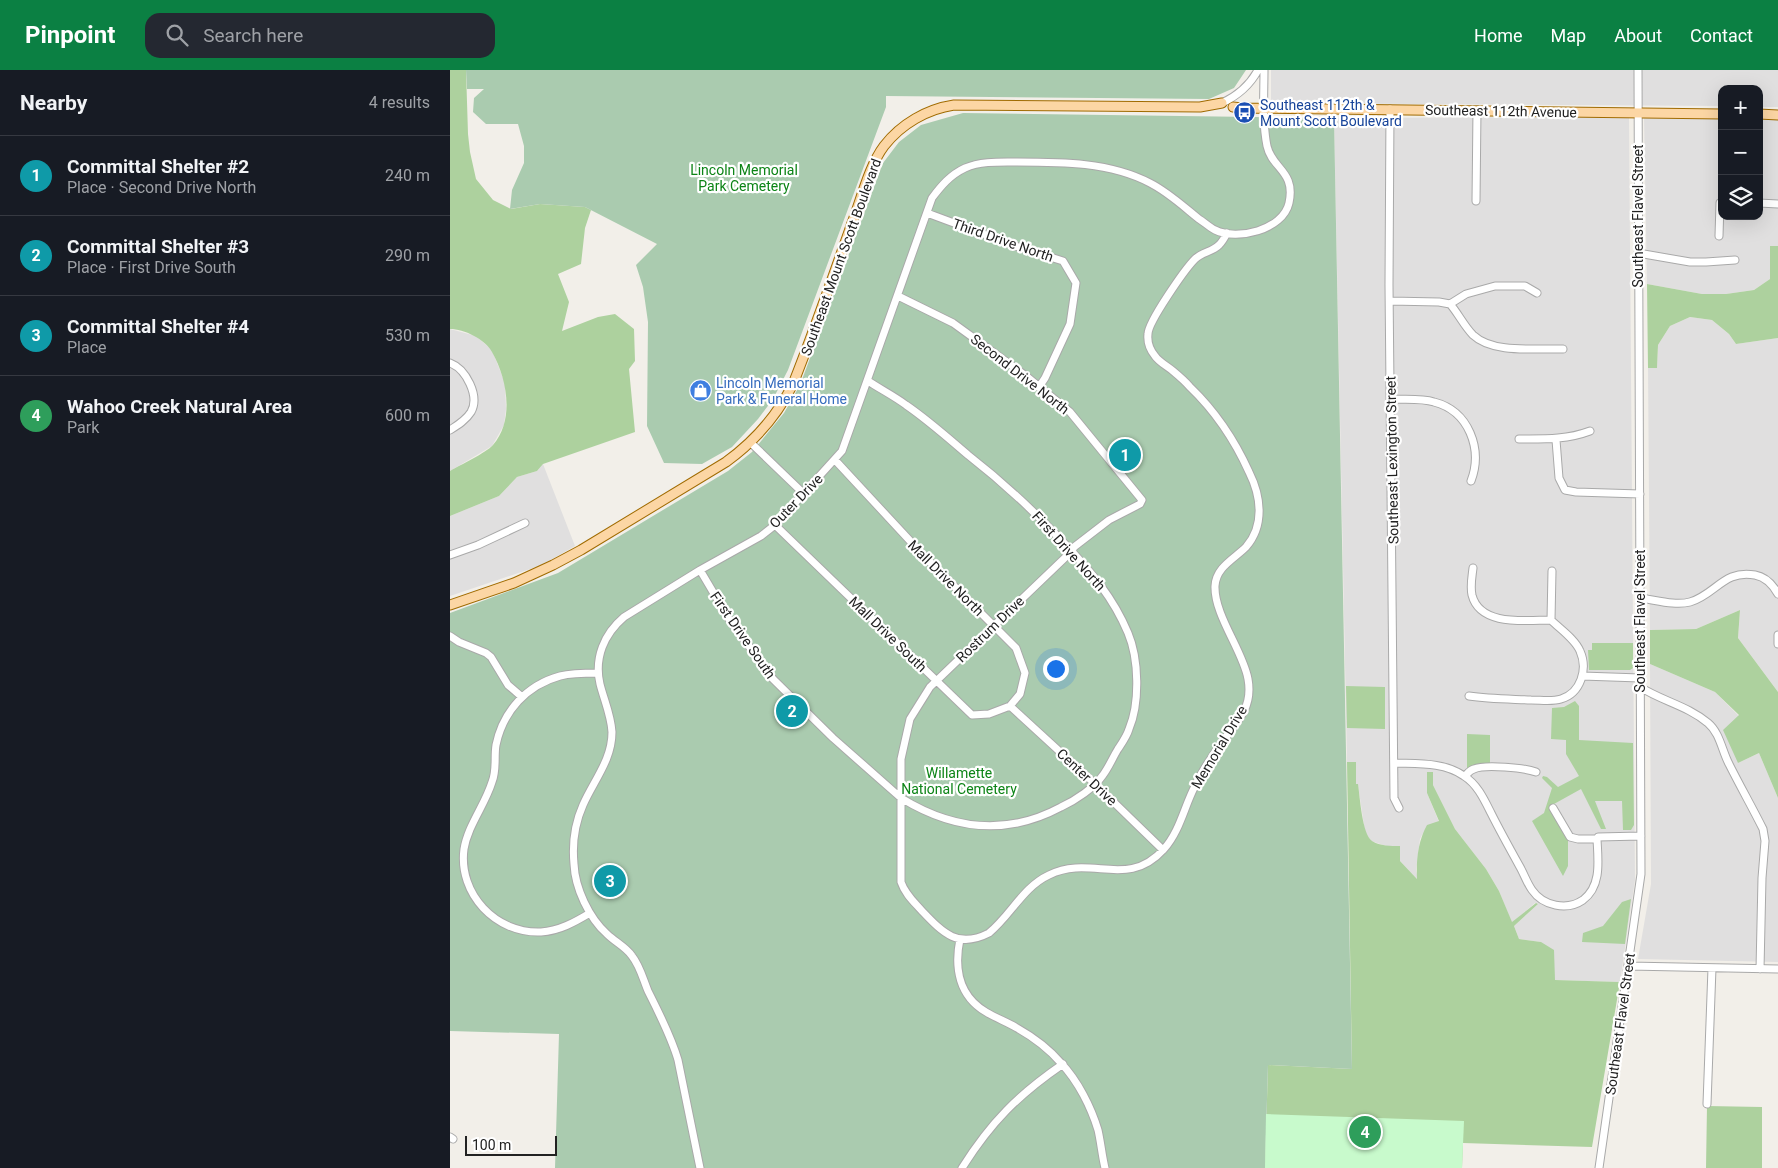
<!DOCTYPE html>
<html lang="en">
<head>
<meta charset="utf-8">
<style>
	:root { --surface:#171b24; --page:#242831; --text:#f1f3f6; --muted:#9ea1a6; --line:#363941; --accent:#0b8043 }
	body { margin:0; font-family:Roboto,sans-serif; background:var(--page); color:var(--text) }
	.controls { position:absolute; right:15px; top:15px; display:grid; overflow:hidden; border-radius:10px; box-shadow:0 5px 20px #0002 }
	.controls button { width:45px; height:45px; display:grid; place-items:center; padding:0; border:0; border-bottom:1px solid var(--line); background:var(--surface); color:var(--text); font:25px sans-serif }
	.scale { position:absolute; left:15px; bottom:12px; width:92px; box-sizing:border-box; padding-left:5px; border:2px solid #222; border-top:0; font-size:14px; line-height:18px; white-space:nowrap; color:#222; -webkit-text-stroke:4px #fff; paint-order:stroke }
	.you { position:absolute; left:605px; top:598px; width:18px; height:18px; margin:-12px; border:4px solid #fff; border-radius:50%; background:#1a73e8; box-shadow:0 0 0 8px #1a73e833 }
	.badge { display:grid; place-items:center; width:32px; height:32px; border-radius:50%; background:var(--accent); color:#fff; font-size:16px; font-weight:700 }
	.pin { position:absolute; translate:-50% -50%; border:2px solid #fff; box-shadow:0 1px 5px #0006 }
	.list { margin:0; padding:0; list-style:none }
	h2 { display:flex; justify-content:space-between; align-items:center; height:65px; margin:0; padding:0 20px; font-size:21px }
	h2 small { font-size:16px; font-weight:400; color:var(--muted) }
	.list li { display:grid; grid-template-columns:32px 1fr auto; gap:15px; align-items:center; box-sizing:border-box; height:80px; padding:0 20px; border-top:1px solid var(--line) }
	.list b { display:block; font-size:19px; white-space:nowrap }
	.list p { margin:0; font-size:16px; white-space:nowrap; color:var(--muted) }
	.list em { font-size:16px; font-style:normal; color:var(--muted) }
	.icon { flex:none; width:28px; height:28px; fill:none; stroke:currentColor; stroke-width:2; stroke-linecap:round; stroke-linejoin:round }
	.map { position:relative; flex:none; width:1328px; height:1098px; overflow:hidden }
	header { display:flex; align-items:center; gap:30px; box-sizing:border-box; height:70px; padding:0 25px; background:var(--accent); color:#fff }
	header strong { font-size:24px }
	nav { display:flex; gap:28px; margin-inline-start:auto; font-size:18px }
	.search { width:350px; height:45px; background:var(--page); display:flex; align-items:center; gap:12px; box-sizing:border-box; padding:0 18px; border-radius:15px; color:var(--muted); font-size:19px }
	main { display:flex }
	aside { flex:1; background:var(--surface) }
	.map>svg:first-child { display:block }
	.residential { fill:#e0dfdf }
	.forest { fill:#add19e }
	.cemetery { fill:#aacbaf }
	.park { fill:#c8facc }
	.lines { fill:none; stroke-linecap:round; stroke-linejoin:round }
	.minor-casing { stroke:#a9a9a9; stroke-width:9 }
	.major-casing { stroke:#a06b00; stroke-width:11 }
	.minor { stroke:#fff; stroke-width:7 }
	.major { stroke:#fcd6a4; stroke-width:9 }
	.labels { text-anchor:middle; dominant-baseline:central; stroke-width:4.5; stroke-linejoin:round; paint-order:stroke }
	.transit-label { font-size:14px; fill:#164399; stroke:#fff; text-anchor:start }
	.street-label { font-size:14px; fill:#222; stroke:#fff }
	.park-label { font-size:14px; fill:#0c8416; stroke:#fff }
	.shop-label { font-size:14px; fill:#366cbe; stroke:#fff; text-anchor:start }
</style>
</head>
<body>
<header>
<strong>Pinpoint</strong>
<div class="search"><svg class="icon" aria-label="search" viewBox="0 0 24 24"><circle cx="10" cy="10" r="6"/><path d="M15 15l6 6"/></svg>Search here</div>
<nav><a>Home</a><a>Map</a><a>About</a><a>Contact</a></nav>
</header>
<main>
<aside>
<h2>Nearby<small>4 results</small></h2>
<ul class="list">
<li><span class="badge" style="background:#0f9aa8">1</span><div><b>Committal Shelter #2</b><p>Place · Second Drive North</p></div><em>240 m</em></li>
<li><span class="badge" style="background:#0f9aa8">2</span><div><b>Committal Shelter #3</b><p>Place · First Drive South</p></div><em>290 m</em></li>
<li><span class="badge" style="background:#0f9aa8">3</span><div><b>Committal Shelter #4</b><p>Place</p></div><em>530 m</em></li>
<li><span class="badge" style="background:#2e9e5b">4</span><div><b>Wahoo Creek Natural Area</b><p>Park</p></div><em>600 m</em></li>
</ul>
</aside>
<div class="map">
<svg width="1328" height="1098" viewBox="0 0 1328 1098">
	<rect width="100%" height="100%" fill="#f2efe9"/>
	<!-- residential -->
	<path class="residential" d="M821,0H1328V37H1309V19H1272V36L821,33Z
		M1179,47L1185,810L1170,912L1105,910L1091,872L1069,869L1064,856L1088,834L1085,833L1062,853L1049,821L1036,799L1005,759L983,715L977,723L989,752L972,765L970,769L966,800L968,810L950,791V776H936L921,771L915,762L908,715L906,714V692H897L884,48Z
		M1194,47L1272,49V146H1309V49L1328,50V176H1320V209L1304,220L1276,224H1252L1197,214Z
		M1240,247L1262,250L1279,264L1286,274L1328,268V622L1288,568L1290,540L1246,559L1200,560L1198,298L1207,297L1208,275L1220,256Z
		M0,259L26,266L42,280L55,313L56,339L54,355L42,376L0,401Z
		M93,394L125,476L92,495L0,526V446L49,426L67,407L87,401Z
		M1200,594L1265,622L1289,646L1288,693L1309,683L1328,728V892L1188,889L1201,814Z"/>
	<!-- forest -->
	<path class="forest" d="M0,0H16L18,64L20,82L26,109L43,130L61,139L90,134L135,137L141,140L135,158L131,194L108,204L119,232L112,261L148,247L165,244L184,259L185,291L179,299L185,362L93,394L87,401L67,407L49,426L0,446V401C10,395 36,383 43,375C65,350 57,308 42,282C35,269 14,259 0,259Z
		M1320,176H1328V268L1286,274L1279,264L1262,250L1240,247L1220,256L1208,275L1207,298H1198L1197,214L1252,224H1276L1304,220L1320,209Z
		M1290,540L1288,568L1328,622V728L1309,683L1288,693L1273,660L1289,645L1265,622L1200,594V560L1246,559Z
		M1142,573H1183V598L1180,600H1139L1138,580H1142Z
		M896,616L935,617V659L897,658Z
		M1125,631L1129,636V670L1183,673L1184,755L1181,760H1173L1172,731H1145L1156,759H1151L1131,719L1104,734L1102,742L1118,769V796L1113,806L1082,751L1094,743L1102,718L1092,708L1093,706L1097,707L1108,717L1129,706L1116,684V670L1101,669L1102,638L1114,637Z
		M1017,664L1040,665V694H1029L1017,699Z
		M897,692H906V714H908C910,727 912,764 922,771C930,776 941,776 950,776V791L967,809C966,791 968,771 977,755L989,751L977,723V702H983V715L1005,759L1036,799L1049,821L1062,852L1086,833L1088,834L1064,856L1069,869L1091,872L1104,880L1105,910L1170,912L1142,1077L1013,1073L1012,1098H815L818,995L902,999Z
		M1181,829L1175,874L1132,872L1133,863L1153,856L1172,832Z
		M1257,1036L1312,1037V1098H1256Z"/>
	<!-- cemetery -->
	<path class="cemetery" d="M16,0H796L784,18L759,29L436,26V37L338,300L323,329L308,349L282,377L252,394L214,393L197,356L198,252L193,217L186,195L207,174L135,137L90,134L60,139L62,120L74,93V76L68,54H36L23,42L24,28L34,19H17Z
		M513,43L884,48L902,999L818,995L815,1098H105L109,964L0,961V543L108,503L278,401L302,382L334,343L350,315L433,93L449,72L471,55Z"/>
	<!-- park -->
	<path class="park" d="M816,1044L1014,1051L1012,1098H815Z"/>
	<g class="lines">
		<defs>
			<path id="minor" d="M772,33C787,26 800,15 808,0
				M940,39L939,215L944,728L949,738
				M1026,131L1027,40
				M1309,133L1328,134
				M477,143L571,178L613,191L626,213L620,254L595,308L589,317
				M1269,166L1270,133H1272
				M1188,183L1240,192H1256L1285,190
				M448,226L503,253L576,306L620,342L692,430L690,434L659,450L624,477L622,481L480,617L460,649L451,689V812C455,824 464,832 472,841C493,863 508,879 539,863C561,845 573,817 599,805C642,784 677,820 714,779C730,761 734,737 745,716C752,701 762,686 772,672C780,662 788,652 794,641C799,631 800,620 798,609C793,581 764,545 765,516C766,497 784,489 796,477C815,455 811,426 799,402C785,371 764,340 740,317C735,311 729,306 723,301C717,296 709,292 705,286C700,280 697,273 698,264C698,252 735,199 745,189C752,182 762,182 769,175C772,172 775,167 777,163
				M940,231L989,232L1000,234C1008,243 1014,256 1023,265C1043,284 1086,278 1113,279
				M1000,234L1016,224L1045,216H1075L1087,223
				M0,293C16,299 30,326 21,342C16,350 8,355 0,360
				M941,329C955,330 971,328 984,332C1019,341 1033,379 1021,411
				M1069,369C1094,369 1116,370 1140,361
				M1106,370L1109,408L1115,420L1126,422L1190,424
				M300,372L353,423
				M325,455L522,645L539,644L560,636L570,624L575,603L566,578L475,487L385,390
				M0,485L28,475L75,453
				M250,500L279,549L323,609L383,668L451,728C503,760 557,766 611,737C626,730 644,718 653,705C659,697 663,687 668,679C672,673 677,666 679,659C690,633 689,589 678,563C663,527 641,502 615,474C584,441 554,413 518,385C498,368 478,350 456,335C444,326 430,319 418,311
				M1190,528C1206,530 1225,536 1240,532C1265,525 1274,499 1305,505C1316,507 1323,515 1328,524
				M1101,550L1102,501
				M1328,565V574
				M0,566L9,572L36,583L41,587L58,615L72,627
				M1132,606L1190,608
				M1190,617C1212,631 1238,636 1258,653C1270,663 1272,681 1279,694C1290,716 1302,737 1313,759L1315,771L1312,808L1310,899
				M1019,626C1039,629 1060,629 1081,630C1091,630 1102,632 1111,629C1131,623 1138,599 1130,581C1125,569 1110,559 1101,550C1077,550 1030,557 1022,525C1020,516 1022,507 1023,498
				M560,636L644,713L713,780
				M944,693C968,694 994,692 1014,706C1027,714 1034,729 1041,743C1050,761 1060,779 1070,797C1074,804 1077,813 1082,820C1093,836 1117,841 1133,830C1152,816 1148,790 1147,769L1148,767L1191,766
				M1015,706C1018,703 1020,700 1024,699C1035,694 1075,698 1086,702
				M1103,738L1120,767L1128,769H1147
				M140,843C125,852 109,861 91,862C46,864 8,824 14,779C18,755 35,735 42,712C47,700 44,687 46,675C53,641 77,615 110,606C122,603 135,603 148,603
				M510,869C504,898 509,926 536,942C546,948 557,952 567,958C583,967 599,979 611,993C628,1011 641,1037 648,1060C651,1073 652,1086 655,1098
				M1179,896L1328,899
				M1257,1034L1262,898
				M0,1067L3,1069
				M250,1098L228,990C221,966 209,943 198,921C193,909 190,896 182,886C176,877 165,872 157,864C139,848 125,818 124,794C122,773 125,753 133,735C144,710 162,690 162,662C161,645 154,630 150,614C144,588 154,564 174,547L250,500L311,466L325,455L392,381L482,128C491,116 500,105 515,98C531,91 550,92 567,92C612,92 660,92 700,113C718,122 734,137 749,149C754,152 759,157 765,160C787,171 833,160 839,133C846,101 822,99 817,76C812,51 814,25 814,0
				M512,1098C541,1052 568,1025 613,994
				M1149,1098L1191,804L1188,0"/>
			<path id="major" d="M783,37L792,38L1272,44
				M1309,44L1328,45
				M0,535L64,513L103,495L131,480L276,392C305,371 327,346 343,314C364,261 383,207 402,153C411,130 419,96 434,76C451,54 477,39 504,35L750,37L772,33"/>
		</defs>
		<!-- minor casing -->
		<use href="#minor" class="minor-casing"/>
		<!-- major casing -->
		<use href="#major" class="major-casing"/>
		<!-- minor -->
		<use href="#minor" class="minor"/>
		<!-- major -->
		<use href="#major" class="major"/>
	</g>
	<!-- icons -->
	<defs>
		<symbol id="bus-disc" viewBox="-11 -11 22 22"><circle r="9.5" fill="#1a4fb4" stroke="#fff"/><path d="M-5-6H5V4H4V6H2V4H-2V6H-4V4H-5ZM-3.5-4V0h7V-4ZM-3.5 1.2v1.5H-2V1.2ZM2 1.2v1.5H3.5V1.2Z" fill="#fff"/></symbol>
		<symbol id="shop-disc" viewBox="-11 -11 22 22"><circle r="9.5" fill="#3f7fe0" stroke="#fff"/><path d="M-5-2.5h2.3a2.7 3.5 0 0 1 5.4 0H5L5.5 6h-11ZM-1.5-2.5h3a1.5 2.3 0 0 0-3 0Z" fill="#fff"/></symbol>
	</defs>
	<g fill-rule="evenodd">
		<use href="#bus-disc" x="782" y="30" width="25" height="25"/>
		<use href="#shop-disc" x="238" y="308" width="25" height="25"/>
	</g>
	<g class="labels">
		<!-- transit labels -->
		<g class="transit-label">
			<text x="810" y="35">Southeast 112th &amp;<tspan x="810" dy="16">Mount Scott Boulevard</tspan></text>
		</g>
		<!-- street labels -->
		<g class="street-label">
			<text transform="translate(1051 41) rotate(1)">Southeast 112th Avenue</text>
			<text transform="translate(1188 146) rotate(-90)">Southeast Flavel Street</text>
			<text transform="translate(553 170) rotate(19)">Third Drive North</text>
			<text transform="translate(391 187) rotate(-70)">Southeast Mount Scott Boulevard</text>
			<text transform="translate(570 304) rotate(38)">Second Drive North</text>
			<text transform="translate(942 390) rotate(-91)">Southeast Lexington Street</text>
			<text transform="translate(346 431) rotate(-46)">Outer Drive</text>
			<text transform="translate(619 481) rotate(48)">First Drive North</text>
			<text transform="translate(496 508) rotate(45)">Mall Drive North</text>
			<text transform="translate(1190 551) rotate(-90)">Southeast Flavel Street</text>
			<text transform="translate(540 559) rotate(-44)">Rostrum Drive</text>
			<text transform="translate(438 564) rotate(44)">Mall Drive South</text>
			<text transform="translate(293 565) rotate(55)">First Drive South</text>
			<text transform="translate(769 677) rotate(-59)">Memorial Drive</text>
			<text transform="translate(637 707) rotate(43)">Center Drive</text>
			<text transform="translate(1170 954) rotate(-82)">Southeast Flavel Street</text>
		</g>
		<!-- park labels -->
		<g class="park-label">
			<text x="294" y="100">Lincoln Memorial<tspan x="294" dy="16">Park Cemetery</tspan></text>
			<text x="509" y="703">Willamette<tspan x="509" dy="16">National Cemetery</tspan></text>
		</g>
		<!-- shop labels -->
		<g class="shop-label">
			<text x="266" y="313">Lincoln Memorial<tspan x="266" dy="16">Park &amp; Funeral Home</tspan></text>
		</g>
	</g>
</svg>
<div class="controls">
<button>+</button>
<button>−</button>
<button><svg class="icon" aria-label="layers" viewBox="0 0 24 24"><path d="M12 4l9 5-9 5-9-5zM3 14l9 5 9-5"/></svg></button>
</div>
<div class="scale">100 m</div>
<div class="you"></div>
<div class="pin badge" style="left:675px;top:385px;background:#0f9aa8">1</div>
<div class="pin badge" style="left:342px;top:641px;background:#0f9aa8">2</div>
<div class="pin badge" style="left:160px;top:811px;background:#0f9aa8">3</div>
<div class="pin badge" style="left:915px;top:1062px;background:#2e9e5b">4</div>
</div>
</main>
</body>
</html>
